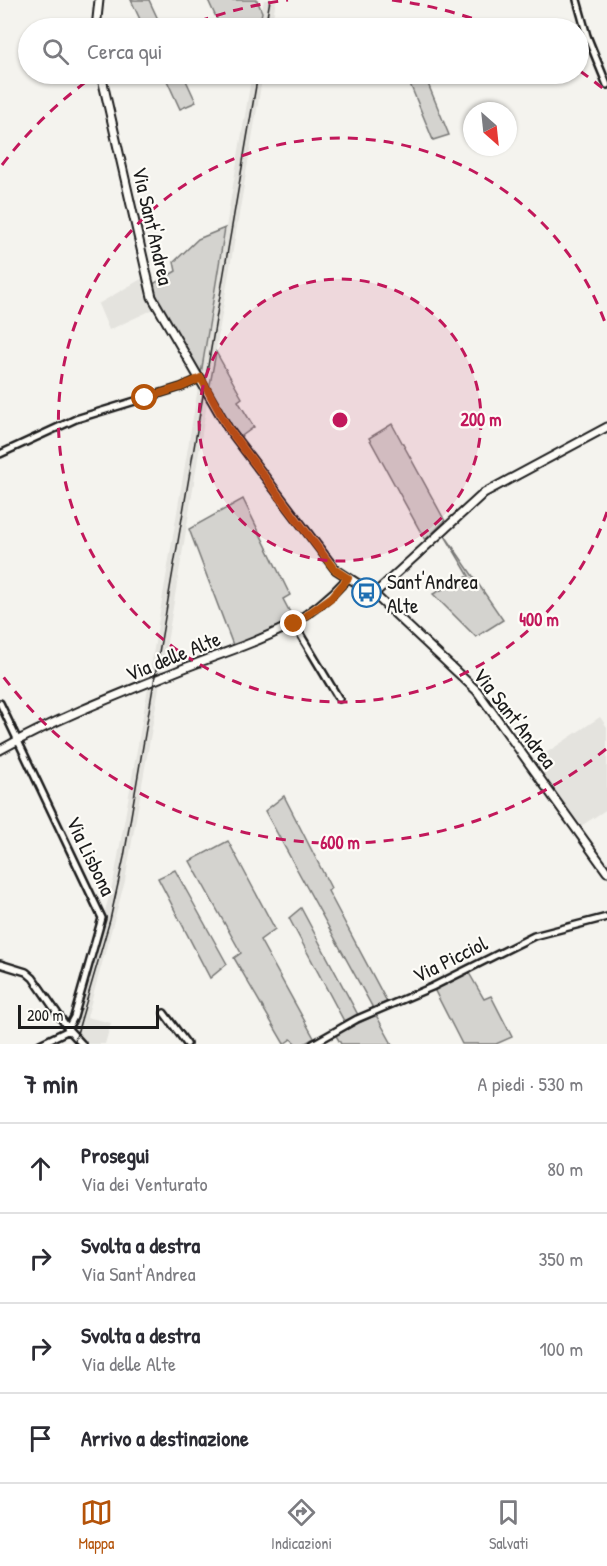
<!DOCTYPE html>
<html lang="it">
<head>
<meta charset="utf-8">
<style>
	:root { --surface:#fff; --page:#f2f2f3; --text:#2b2b33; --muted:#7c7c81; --line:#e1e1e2; --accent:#b45309 }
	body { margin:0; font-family:"Patrick Hand",sans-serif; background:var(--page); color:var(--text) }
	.compass { position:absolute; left:463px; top:102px; width:54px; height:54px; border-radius:50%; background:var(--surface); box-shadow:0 2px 4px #0004; rotate:153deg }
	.scale { position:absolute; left:18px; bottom:15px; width:141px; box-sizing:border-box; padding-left:6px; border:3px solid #1c1c1c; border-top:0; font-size:16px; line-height:21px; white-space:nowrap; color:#1c1c1c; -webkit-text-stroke:4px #fdfcf7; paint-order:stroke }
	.stop { position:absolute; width:18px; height:18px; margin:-14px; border:4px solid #b45309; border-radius:50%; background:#fff }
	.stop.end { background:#b45309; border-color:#fff; box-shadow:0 2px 6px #0008 }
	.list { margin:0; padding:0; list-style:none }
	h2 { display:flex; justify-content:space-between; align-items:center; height:78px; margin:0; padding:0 24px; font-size:26px }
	h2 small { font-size:20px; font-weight:400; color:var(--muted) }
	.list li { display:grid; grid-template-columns:39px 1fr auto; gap:18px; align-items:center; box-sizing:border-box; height:90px; padding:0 24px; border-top:2px solid var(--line) }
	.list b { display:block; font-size:22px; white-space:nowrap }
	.list p { margin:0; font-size:20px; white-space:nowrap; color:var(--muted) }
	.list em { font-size:20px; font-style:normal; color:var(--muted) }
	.icon { flex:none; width:33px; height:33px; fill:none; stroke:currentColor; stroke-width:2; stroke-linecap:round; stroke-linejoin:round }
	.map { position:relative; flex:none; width:607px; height:1044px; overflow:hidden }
	.search { position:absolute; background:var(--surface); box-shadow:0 2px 4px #0004; left:18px; right:18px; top:18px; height:66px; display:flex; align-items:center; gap:15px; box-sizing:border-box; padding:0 21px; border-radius:33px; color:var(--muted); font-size:22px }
	.sheet { height:438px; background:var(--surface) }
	nav { display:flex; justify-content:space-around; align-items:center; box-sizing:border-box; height:84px; border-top:2px solid var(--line); background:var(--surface); font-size:16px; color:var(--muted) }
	nav a { display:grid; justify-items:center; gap:3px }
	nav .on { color:var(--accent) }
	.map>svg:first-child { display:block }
	.built { fill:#e4e3de }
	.green { fill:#d4d3cf; stroke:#787876; stroke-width:1.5 }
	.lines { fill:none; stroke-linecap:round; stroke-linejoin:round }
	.street-casing { stroke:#1c1c1c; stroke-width:10 }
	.secondary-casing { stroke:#1c1c1c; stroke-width:11 }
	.street { stroke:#fdfcf7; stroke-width:5 }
	.secondary { stroke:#fdfcf7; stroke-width:7 }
	.rail { stroke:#1c1c1c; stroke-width:1.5 }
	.route { stroke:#b45309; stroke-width:8 }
	.ring { fill:none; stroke:#c2185b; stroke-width:3; stroke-dasharray:10 8 }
	.labels { text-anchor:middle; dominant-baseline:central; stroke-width:4.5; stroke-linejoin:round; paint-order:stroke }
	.street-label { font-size:21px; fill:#1c1c1c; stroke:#fdfcf7 }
	.poi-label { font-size:21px; fill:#1c1c1c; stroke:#fdfcf7; text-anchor:start }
	.centre { fill:#c2185b; stroke:#fdfcf7; stroke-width:3 }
	.ring-label { font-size:18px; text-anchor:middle; font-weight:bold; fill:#c2185b; stroke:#fdfcf7; stroke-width:4.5; stroke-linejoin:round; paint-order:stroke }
</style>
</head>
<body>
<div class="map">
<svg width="607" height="1044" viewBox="0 0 607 1044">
	<rect width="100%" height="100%" fill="#f4f3ee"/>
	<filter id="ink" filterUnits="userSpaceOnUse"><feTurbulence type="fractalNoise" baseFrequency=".0167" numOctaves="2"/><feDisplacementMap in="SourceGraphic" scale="12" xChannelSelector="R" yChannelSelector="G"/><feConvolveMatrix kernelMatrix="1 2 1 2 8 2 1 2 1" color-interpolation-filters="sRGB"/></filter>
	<g filter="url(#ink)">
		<!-- built -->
		<path class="built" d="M264,0H276L271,28H259Z
			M252,74H263L209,390L201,374Z
			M143,278L152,310L109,330L98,304Z
			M198,388L207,403L186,531L162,672L149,678Z
			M160,682L125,881L87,1017L111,1023L105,1044H87L71,1031L114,879L148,688Z
			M600,717L607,727V809L581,826L534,761Z"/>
		<!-- green -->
		<path class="green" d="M131,0H149L162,28H144Z
			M208,0H257L262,12L259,28H221Z
			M164,74H183L196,102L180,109Z
			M406,74H424L449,135L433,140Z
			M225,228L201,374L160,307L153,284L176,271L174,262L198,239Z
			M216,352L242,398L238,401L254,427L239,438L209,390Z
			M392,424L445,521L425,540L369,438Z
			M243,499L290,595L283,599L294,620L256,638L233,645L189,529Z
			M444,534L503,620L476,637L433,594L469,576Z
			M284,796L331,888L328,891L387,1002L373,1008L265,811Z
			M228,841L275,929L260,940L314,1038L304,1044H296L291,1039L284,1044L234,958L241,953L190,861Z
			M175,870L227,964L210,978L158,878Z
			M301,908L358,1015L344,1021L289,918Z
			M469,973L484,999L491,996L512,1037L496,1044H462L434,989Z
			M376,1015L392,1044H341L335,1034Z"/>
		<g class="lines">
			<defs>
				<path id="street" d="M577,0L587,36L607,85
					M0,454L76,419L181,387L201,378
					M294,624L339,699
					M0,703L102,918L74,1017L68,1028
					M0,964L26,972L33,978L69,1030L82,1044
					M164,1013L187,1044
					M40,1044L69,1030
					M313,1044L357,1019L432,987L534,936L607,917"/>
				<path id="secondary" d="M96,28L99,0
					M101,74L152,297L228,428L335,569L374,594L477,691L607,872
					M374,594L484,493L607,427
					M0,750C59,717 125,692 187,667C253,641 298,633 348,578"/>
			</defs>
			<!-- street casing -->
			<use href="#street" class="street-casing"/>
			<!-- secondary casing -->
			<use href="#secondary" class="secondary-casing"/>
			<!-- street -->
			<use href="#street" class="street"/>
			<!-- secondary -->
			<use href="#secondary" class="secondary"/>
			<!-- rail -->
			<path class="rail" d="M265,28L270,0
				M74,1044L110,920L124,857L258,74"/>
		</g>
	</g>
	<g class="lines" filter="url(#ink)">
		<!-- route -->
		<path class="route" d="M145,398L181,387L201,378L228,428L334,569L348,578L332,597L294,624"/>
	</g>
	<!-- distance rings -->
	<circle cx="340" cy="420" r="141" fill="#c2185b" fill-opacity=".12"/>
	<g class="ring">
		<circle cx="340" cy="420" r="141"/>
		<path d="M607 512A282 282 0 1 1 607 328"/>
		<path d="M606 749A423 423 0 0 1 2 675M2 165A423 423 0 0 1 94 76M182 28A423 423 0 0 1 288 0M392 0A423 423 0 0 1 498 28M580 71A423 423 0 0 1 606 91"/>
	</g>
	<!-- icons -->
	<defs>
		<symbol id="bus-ring" viewBox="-11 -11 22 22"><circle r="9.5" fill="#fdfcf7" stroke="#1f6fb2" stroke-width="1.5"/><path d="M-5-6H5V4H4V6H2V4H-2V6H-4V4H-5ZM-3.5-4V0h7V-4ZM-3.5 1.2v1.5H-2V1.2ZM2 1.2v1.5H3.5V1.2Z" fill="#1f6fb2"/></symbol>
	</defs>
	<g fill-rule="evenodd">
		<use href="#bus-ring" x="350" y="576" width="33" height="33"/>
	</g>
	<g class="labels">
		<!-- street labels -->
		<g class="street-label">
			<text transform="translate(153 226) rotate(77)">Via Sant'Andrea</text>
			<text transform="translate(173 656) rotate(-22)">Via delle Alte</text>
			<text transform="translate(515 718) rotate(52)">Via Sant'Andrea</text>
			<text transform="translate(91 856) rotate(64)">Via Lisbona</text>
			<text transform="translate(450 959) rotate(-26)">Via Picciol</text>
		</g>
		<!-- poi labels -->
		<g class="poi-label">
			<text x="387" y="581">Sant'Andrea<tspan x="387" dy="24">Alte</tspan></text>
		</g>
	</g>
	<circle cx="340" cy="420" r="9" class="centre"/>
	<g class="ring-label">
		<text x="481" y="426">200 m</text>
		<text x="539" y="626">400 m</text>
		<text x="340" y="849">600 m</text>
	</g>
</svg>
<svg class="compass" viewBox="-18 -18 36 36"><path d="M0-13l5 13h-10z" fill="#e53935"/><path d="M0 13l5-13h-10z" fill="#7c7c81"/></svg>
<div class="scale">200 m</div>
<div class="stop" style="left:145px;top:398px"></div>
<div class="stop end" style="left:294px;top:624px"></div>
<div class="search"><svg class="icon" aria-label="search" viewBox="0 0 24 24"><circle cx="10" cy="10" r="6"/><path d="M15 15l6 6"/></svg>Cerca qui</div>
</div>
<section class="sheet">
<h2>7 min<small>A piedi · 530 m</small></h2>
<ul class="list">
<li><svg class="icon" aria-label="ahead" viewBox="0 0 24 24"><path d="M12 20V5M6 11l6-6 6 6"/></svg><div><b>Prosegui</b><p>Via dei Venturato</p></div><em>80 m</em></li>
<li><svg class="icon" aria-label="right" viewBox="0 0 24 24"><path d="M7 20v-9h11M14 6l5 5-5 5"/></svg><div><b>Svolta a destra</b><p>Via Sant'Andrea</p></div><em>350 m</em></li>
<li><svg class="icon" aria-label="right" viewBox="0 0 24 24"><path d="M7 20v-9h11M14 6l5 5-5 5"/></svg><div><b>Svolta a destra</b><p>Via delle Alte</p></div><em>100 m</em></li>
<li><svg class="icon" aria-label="arrive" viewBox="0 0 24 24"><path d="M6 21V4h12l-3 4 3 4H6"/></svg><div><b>Arrivo a destinazione</b></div></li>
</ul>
</section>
<nav>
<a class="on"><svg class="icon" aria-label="map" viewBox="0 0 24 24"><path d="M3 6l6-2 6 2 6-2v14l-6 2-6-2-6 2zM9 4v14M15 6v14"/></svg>Mappa</a>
<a><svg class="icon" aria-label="directions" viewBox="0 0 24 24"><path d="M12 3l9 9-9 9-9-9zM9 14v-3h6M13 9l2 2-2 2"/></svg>Indicazioni</a>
<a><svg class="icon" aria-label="saved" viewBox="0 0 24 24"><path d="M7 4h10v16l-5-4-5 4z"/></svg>Salvati</a>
</nav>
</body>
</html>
